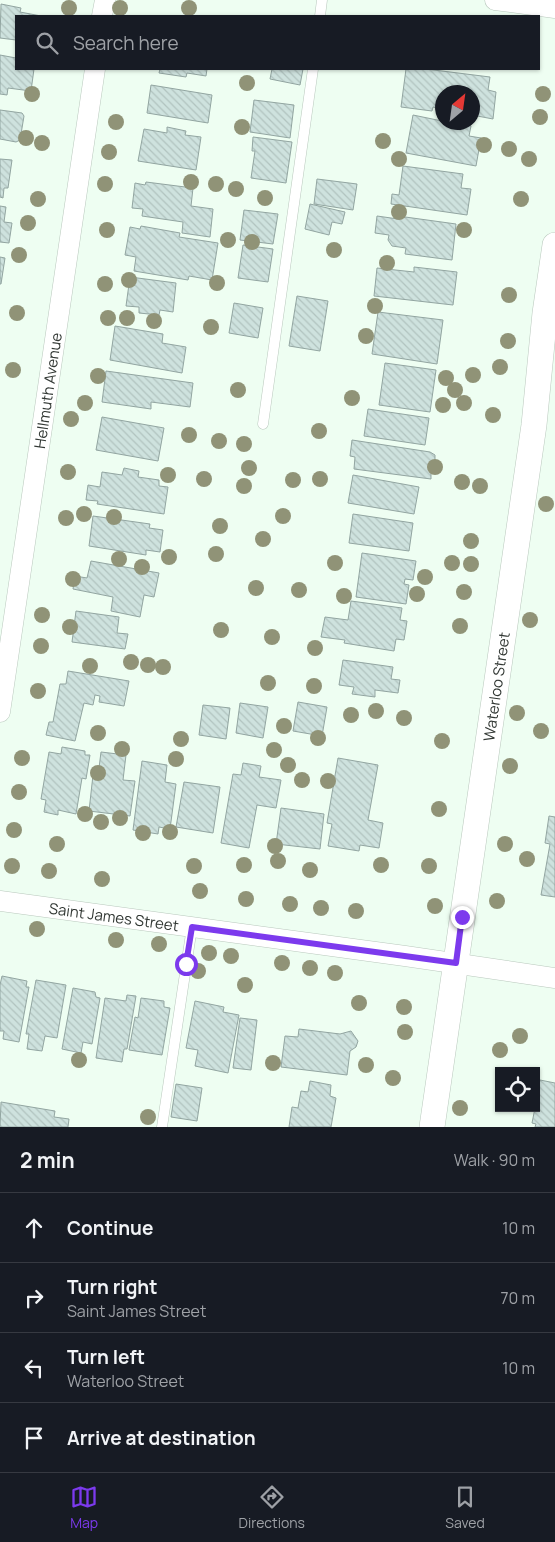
<!DOCTYPE html>
<html lang="en">
<head>
<meta charset="utf-8">
<style>
	:root { --surface:#171b24; --page:#20242c; --text:#f1f3f6; --muted:#9ea1a6; --line:#363941; --accent:#7c3aed }
	body { margin:0; font-family:Manrope,sans-serif; background:var(--page); color:var(--text) }
	.controls { position:absolute; right:15px; bottom:15px; display:grid; overflow:hidden; border-radius:0px; box-shadow:0 1px 4px #0004 }
	.controls button { width:45px; height:45px; display:grid; place-items:center; padding:0; border:0; border-bottom:1px solid var(--line); background:var(--surface); color:var(--text); font:25px sans-serif }
	.compass { position:absolute; left:435px; top:85px; width:45px; height:45px; border-radius:50%; background:var(--surface); box-shadow:0 1px 4px #0004; rotate:29deg }
	.stop { position:absolute; width:15px; height:15px; margin:-11px; border:4px solid #7c3aed; border-radius:50%; background:#fff }
	.stop.end { background:#7c3aed; border-color:#fff; box-shadow:0 1px 5px #0008 }
	.list { margin:0; padding:0; list-style:none }
	h2 { display:flex; justify-content:space-between; align-items:center; height:65px; margin:0; padding:0 20px; font-size:21px }
	h2 small { font-size:16px; font-weight:400; color:var(--muted) }
	.list li { display:grid; grid-template-columns:32px 1fr auto; gap:15px; align-items:center; box-sizing:border-box; height:70px; padding:0 20px; border-top:1px solid var(--line) }
	.list b { display:block; font-size:19px; white-space:nowrap }
	.list p { margin:0; font-size:16px; white-space:nowrap; color:var(--muted) }
	.list em { font-size:16px; font-style:normal; color:var(--muted) }
	.icon { flex:none; width:28px; height:28px; fill:none; stroke:currentColor; stroke-width:2; stroke-linecap:round; stroke-linejoin:round }
	.map { position:relative; flex:none; width:555px; height:1127px; overflow:hidden }
	.search { position:absolute; background:var(--surface); box-shadow:0 1px 4px #0004; left:15px; right:15px; top:15px; height:55px; display:flex; align-items:center; gap:12px; box-sizing:border-box; padding:0 18px; border-radius:0px; color:var(--muted); font-size:19px }
	.sheet { height:345px; background:var(--surface) }
	nav { display:flex; justify-content:space-around; align-items:center; box-sizing:border-box; height:70px; border-top:1px solid var(--line); background:var(--surface); font-size:14px; color:var(--muted) }
	nav a { display:grid; justify-items:center; gap:2px }
	nav .on { color:var(--accent) }
	.map>svg:first-child { display:block }
	.building { fill:url(#building-back-hatch); stroke:#92a5a1 }
	.lines { fill:none; stroke-linecap:round; stroke-linejoin:round }
	.service-casing { stroke:#b9c8bd; stroke-width:11 }
	.minor-casing { stroke:#b9c8bd; stroke-width:21 }
	.tertiary-casing { stroke:#b9c8bd; stroke-width:26 }
	.service { stroke:#fff; stroke-width:10 }
	.minor { stroke:#fff; stroke-width:20 }
	.tertiary { stroke:#fff; stroke-width:25 }
	.tree { fill:#909377 }
	.route { stroke:#7c3aed; stroke-width:6 }
	.labels { text-anchor:middle; dominant-baseline:central; stroke-width:4; stroke-linejoin:round; paint-order:stroke }
	.street-label { font-size:15px; fill:#323834; stroke:#fff }
</style>
</head>
<body>
<div class="map">
<svg width="555" height="1127" viewBox="0 0 555 1127">
	<defs>
		<pattern id="building-back-hatch" width="6" height="6" patternUnits="userSpaceOnUse" patternTransform="scale(1.25)"><rect width="6" height="6" fill="#cee2de"/><path d="M-1 5l2 2M0 0l6 6M5-1l2 2" fill="none" stroke="#b1c3bf"/></pattern>
	</defs>
	<rect width="100%" height="100%" fill="#eefef2"/>
	<!-- building -->
	<path class="building" d="M1,4L21,8L20,12L41,16H16V40L0,38Z
		M0,55L16,58V69H34L31,91L8,88L7,95L0,94Z
		M160,69H207L206,76L187,73L186,77L159,73Z
		M272,69H303L300,85L270,79Z
		M406,69H426L490,77L488,90L496,92L493,119L472,115V92H442V109L433,107L432,111L401,107Z
		M151,85L212,95L208,123L147,113Z
		M254,100L294,105L290,138L250,132Z
		M0,110L22,113L24,116L20,140L16,142L0,139Z
		M413,115L442,121V122H452L471,126L469,136L481,138L476,166L406,153Z
		M167,127L186,131L185,135L201,137L196,170L138,161L144,129L167,133Z
		M253,137L292,142L286,183L251,178L255,151H252Z
		M0,159L12,160L8,188H4L3,198L0,197Z
		M403,166L463,174L461,188L471,189L467,215L391,204L392,194L399,195Z
		M317,179L357,184L353,210L314,204Z
		M146,182L193,188L191,206L213,209L210,237L182,233L183,222L142,216L143,209L132,208L135,183L145,185Z
		M310,204L345,212L342,224L332,222L329,235L305,229Z
		M0,206L6,207L4,222L12,223L9,243L0,242Z
		M244,210L278,214L273,244L240,240Z
		M377,216L398,219V216L456,224L452,260L405,254L406,248L392,246L388,240L389,235L375,233Z
		M141,226L180,233L179,237L218,243L212,280L189,276L188,280L134,271L136,257L125,255L130,227L140,229Z
		M243,245L273,249L268,282L238,278Z
		M0,257L5,258L1,284H0Z
		M414,267L457,272L453,305L374,296L377,268L414,272Z
		M130,277L176,283L173,312L160,310L159,315L139,313V307L126,306Z
		M297,296L328,301L320,351L289,346Z
		M234,303L263,308L258,338L229,333Z
		M378,312L443,320L437,364L372,354Z
		M115,326L163,334L162,343L186,347L182,373L110,360Z
		M385,363L436,370L430,412L379,405Z
		M106,371L193,383L190,407L151,402V409L102,402Z
		M368,409L429,418L425,445L364,436Z
		M102,417L164,428L158,461L96,450Z
		M352,440L430,452L435,455V465H431V479L354,469L355,457L350,456Z
		M124,468L139,471L138,477L159,480V486L168,487L164,514L97,504L98,501L86,500L88,485L100,487L102,472L122,475Z
		M353,475L419,487L414,514L348,503Z
		M353,514L413,523L409,551L349,543Z
		M93,516L150,524L149,528L163,530L160,552L146,550V555L89,546Z
		M362,553L416,561L413,580L405,579L404,584L409,585L406,604L356,597Z
		M91,561L159,573L154,597L144,595L140,617L111,611L113,597L73,589L75,576L87,578Z
		M351,601L402,608L400,620L407,621L404,640L396,639L394,651L344,643L345,640L321,637L325,617L348,620Z
		M76,611L119,617L117,633L128,634L125,649L72,642Z
		M343,660L393,667L391,679L400,680L398,693L375,690V697L352,694L354,687L339,685Z
		M68,671L129,681L124,706L99,702L100,696L95,695L93,705L84,703L75,741L46,735L49,722H53L60,684H66Z
		M298,702L327,707L322,736L293,731Z
		M240,703L268,707L263,738L236,733Z
		M203,705L230,708L226,739L199,735Z
		M62,747L85,751V755H90L86,779L82,778L76,814L58,810V815L44,812L46,800L41,799L49,752L61,754Z
		M101,752L126,755L123,780L135,781L130,816L89,811L93,775L98,776Z
		M338,758L378,765L368,820L383,823L379,848L360,845L359,851L328,846L332,824L327,823Z
		M142,761L167,765L165,782L176,784L170,829L159,827L158,834L133,830Z
		M243,763L261,766L259,777L281,780L276,808L257,805L249,848L221,843L233,774L241,775Z
		M184,782L220,787L213,833L176,827Z
		M281,808L324,814L320,849L276,844Z
		M549,816L555,817V897L541,895L550,844L545,843Z
		M2,976L27,981L26,987H29L19,1042L3,1039L4,1031H0V985Z
		M36,980L66,985L57,1038L45,1036L42,1051L27,1049L29,1034H26Z
		M73,988L95,992L96,997L100,998L92,1044L83,1042L81,1053L62,1049Z
		M127,995L136,996L127,1049H124L122,1062L96,1058L105,998L126,1001Z
		M141,998L164,1001V1007L170,1008L162,1055L129,1050L135,1017L138,1018Z
		M195,1001L224,1007L223,1012L239,1015L228,1073L195,1066L198,1050L186,1048Z
		M240,1018L257,1020L251,1070L233,1068Z
		M299,1029L340,1034L351,1031L358,1041L356,1047L350,1051L347,1075L281,1067L285,1036L298,1037Z
		M540,1080L555,1083V1127H535L536,1124L532,1123L535,1108H536V1100Z
		M310,1081L331,1085L330,1096L336,1098L331,1127H289L292,1107L298,1108L301,1091L308,1092Z
		M176,1084L202,1088L197,1121L171,1117Z
		M1,1102L55,1111L54,1117L69,1119L68,1127H0Z"/>
	<g class="lines">
		<defs>
			<path id="service" d="M320,16L322,0
				M263,424L313,69
				M162,1127L192,927"/>
			<g id="minor">
				<path d="M495,0L555,8"/>
				<path d="M102,16L105,0"/>
				<path id="s1" d="M0,712L95,69"/>
				<path id="s2" d="M0,901L405,956L555,978"/>
			</g>
			<g id="tertiary">
				<path id="s3" d="M432,1127L534,425L545,313L555,245"/>
			</g>
		</defs>
		<!-- service casing -->
		<use href="#service" class="service-casing"/>
		<!-- minor casing -->
		<use href="#minor" class="minor-casing"/>
		<!-- tertiary casing -->
		<use href="#tertiary" class="tertiary-casing"/>
		<!-- service -->
		<use href="#service" class="service"/>
		<!-- minor -->
		<use href="#minor" class="minor"/>
		<!-- tertiary -->
		<use href="#tertiary" class="tertiary"/>
	</g>
	<!-- trees -->
	<g class="tree">
		<circle cx="69" cy="8" r="8"/>
		<circle cx="120" cy="8" r="8"/>
		<circle cx="189" cy="8" r="8"/>
		<circle cx="247" cy="83" r="8"/>
		<circle cx="32" cy="94" r="8"/>
		<circle cx="543" cy="94" r="8"/>
		<circle cx="540" cy="117" r="8"/>
		<circle cx="116" cy="122" r="8"/>
		<circle cx="242" cy="127" r="8"/>
		<circle cx="26" cy="138" r="8"/>
		<circle cx="383" cy="141" r="8"/>
		<circle cx="42" cy="143" r="8"/>
		<circle cx="484" cy="145" r="8"/>
		<circle cx="509" cy="149" r="8"/>
		<circle cx="109" cy="152" r="8"/>
		<circle cx="399" cy="159" r="8"/>
		<circle cx="529" cy="159" r="8"/>
		<circle cx="191" cy="182" r="8"/>
		<circle cx="105" cy="184" r="8"/>
		<circle cx="216" cy="184" r="8"/>
		<circle cx="236" cy="189" r="8"/>
		<circle cx="265" cy="198" r="8"/>
		<circle cx="38" cy="199" r="8"/>
		<circle cx="521" cy="199" r="8"/>
		<circle cx="399" cy="212" r="8"/>
		<circle cx="28" cy="223" r="8"/>
		<circle cx="107" cy="230" r="8"/>
		<circle cx="464" cy="230" r="8"/>
		<circle cx="228" cy="240" r="8"/>
		<circle cx="252" cy="242" r="8"/>
		<circle cx="334" cy="250" r="8"/>
		<circle cx="19" cy="255" r="8"/>
		<circle cx="387" cy="263" r="8"/>
		<circle cx="129" cy="280" r="8"/>
		<circle cx="217" cy="283" r="8"/>
		<circle cx="105" cy="284" r="8"/>
		<circle cx="509" cy="295" r="8"/>
		<circle cx="375" cy="306" r="8"/>
		<circle cx="17" cy="313" r="8"/>
		<circle cx="108" cy="318" r="8"/>
		<circle cx="127" cy="318" r="8"/>
		<circle cx="154" cy="321" r="8"/>
		<circle cx="211" cy="327" r="8"/>
		<circle cx="366" cy="336" r="8"/>
		<circle cx="508" cy="341" r="8"/>
		<circle cx="500" cy="367" r="8"/>
		<circle cx="13" cy="370" r="8"/>
		<circle cx="473" cy="375" r="8"/>
		<circle cx="98" cy="376" r="8"/>
		<circle cx="446" cy="378" r="8"/>
		<circle cx="238" cy="390" r="8"/>
		<circle cx="455" cy="390" r="8"/>
		<circle cx="352" cy="398" r="8"/>
		<circle cx="85" cy="403" r="8"/>
		<circle cx="464" cy="403" r="8"/>
		<circle cx="443" cy="405" r="8"/>
		<circle cx="493" cy="415" r="8"/>
		<circle cx="71" cy="419" r="8"/>
		<circle cx="319" cy="431" r="8"/>
		<circle cx="189" cy="435" r="8"/>
		<circle cx="219" cy="441" r="8"/>
		<circle cx="244" cy="444" r="8"/>
		<circle cx="435" cy="467" r="8"/>
		<circle cx="249" cy="468" r="8"/>
		<circle cx="68" cy="472" r="8"/>
		<circle cx="168" cy="475" r="8"/>
		<circle cx="204" cy="479" r="8"/>
		<circle cx="320" cy="479" r="8"/>
		<circle cx="293" cy="480" r="8"/>
		<circle cx="462" cy="482" r="8"/>
		<circle cx="244" cy="486" r="8"/>
		<circle cx="480" cy="486" r="8"/>
		<circle cx="546" cy="504" r="8"/>
		<circle cx="84" cy="514" r="8"/>
		<circle cx="283" cy="516" r="8"/>
		<circle cx="114" cy="517" r="8"/>
		<circle cx="66" cy="518" r="8"/>
		<circle cx="220" cy="526" r="8"/>
		<circle cx="263" cy="539" r="8"/>
		<circle cx="471" cy="541" r="8"/>
		<circle cx="216" cy="554" r="8"/>
		<circle cx="169" cy="557" r="8"/>
		<circle cx="119" cy="559" r="8"/>
		<circle cx="335" cy="563" r="8"/>
		<circle cx="452" cy="563" r="8"/>
		<circle cx="471" cy="564" r="8"/>
		<circle cx="142" cy="567" r="8"/>
		<circle cx="425" cy="577" r="8"/>
		<circle cx="73" cy="579" r="8"/>
		<circle cx="256" cy="588" r="8"/>
		<circle cx="299" cy="590" r="8"/>
		<circle cx="464" cy="592" r="8"/>
		<circle cx="417" cy="594" r="8"/>
		<circle cx="344" cy="596" r="8"/>
		<circle cx="42" cy="615" r="8"/>
		<circle cx="530" cy="620" r="8"/>
		<circle cx="460" cy="626" r="8"/>
		<circle cx="70" cy="627" r="8"/>
		<circle cx="221" cy="630" r="8"/>
		<circle cx="272" cy="637" r="8"/>
		<circle cx="41" cy="646" r="8"/>
		<circle cx="315" cy="648" r="8"/>
		<circle cx="131" cy="662" r="8"/>
		<circle cx="148" cy="665" r="8"/>
		<circle cx="90" cy="666" r="8"/>
		<circle cx="163" cy="667" r="8"/>
		<circle cx="268" cy="683" r="8"/>
		<circle cx="314" cy="686" r="8"/>
		<circle cx="38" cy="691" r="8"/>
		<circle cx="376" cy="711" r="8"/>
		<circle cx="517" cy="713" r="8"/>
		<circle cx="351" cy="715" r="8"/>
		<circle cx="404" cy="718" r="8"/>
		<circle cx="284" cy="726" r="8"/>
		<circle cx="541" cy="731" r="8"/>
		<circle cx="98" cy="733" r="8"/>
		<circle cx="318" cy="738" r="8"/>
		<circle cx="181" cy="739" r="8"/>
		<circle cx="442" cy="741" r="8"/>
		<circle cx="122" cy="749" r="8"/>
		<circle cx="274" cy="750" r="8"/>
		<circle cx="22" cy="758" r="8"/>
		<circle cx="176" cy="759" r="8"/>
		<circle cx="288" cy="765" r="8"/>
		<circle cx="510" cy="766" r="8"/>
		<circle cx="98" cy="773" r="8"/>
		<circle cx="302" cy="780" r="8"/>
		<circle cx="328" cy="781" r="8"/>
		<circle cx="19" cy="792" r="8"/>
		<circle cx="439" cy="809" r="8"/>
		<circle cx="85" cy="814" r="8"/>
		<circle cx="120" cy="818" r="8"/>
		<circle cx="101" cy="822" r="8"/>
		<circle cx="14" cy="830" r="8"/>
		<circle cx="170" cy="832" r="8"/>
		<circle cx="143" cy="833" r="8"/>
		<circle cx="57" cy="844" r="8"/>
		<circle cx="505" cy="844" r="8"/>
		<circle cx="275" cy="846" r="8"/>
		<circle cx="527" cy="859" r="8"/>
		<circle cx="278" cy="861" r="8"/>
		<circle cx="244" cy="865" r="8"/>
		<circle cx="381" cy="865" r="8"/>
		<circle cx="12" cy="866" r="8"/>
		<circle cx="194" cy="866" r="8"/>
		<circle cx="429" cy="866" r="8"/>
		<circle cx="310" cy="870" r="8"/>
		<circle cx="49" cy="871" r="8"/>
		<circle cx="102" cy="879" r="8"/>
		<circle cx="200" cy="891" r="8"/>
		<circle cx="246" cy="899" r="8"/>
		<circle cx="497" cy="901" r="8"/>
		<circle cx="290" cy="904" r="8"/>
		<circle cx="435" cy="906" r="8"/>
		<circle cx="321" cy="908" r="8"/>
		<circle cx="356" cy="911" r="8"/>
		<circle cx="37" cy="929" r="8"/>
		<circle cx="116" cy="940" r="8"/>
		<circle cx="159" cy="944" r="8"/>
		<circle cx="209" cy="953" r="8"/>
		<circle cx="231" cy="956" r="8"/>
		<circle cx="282" cy="963" r="8"/>
		<circle cx="310" cy="968" r="8"/>
		<circle cx="198" cy="971" r="8"/>
		<circle cx="335" cy="973" r="8"/>
		<circle cx="245" cy="985" r="8"/>
		<circle cx="359" cy="1003" r="8"/>
		<circle cx="404" cy="1007" r="8"/>
		<circle cx="405" cy="1032" r="8"/>
		<circle cx="520" cy="1036" r="8"/>
		<circle cx="500" cy="1050" r="8"/>
		<circle cx="79" cy="1060" r="8"/>
		<circle cx="273" cy="1063" r="8"/>
		<circle cx="366" cy="1065" r="8"/>
		<circle cx="393" cy="1078" r="8"/>
		<circle cx="460" cy="1108" r="8"/>
		<circle cx="148" cy="1117" r="8"/>
	</g>
	<g class="lines">
		<!-- route -->
		<path class="route" d="M186,964L192,927L456,963L462,917"/>
	</g>
	<g class="labels">
		<!-- street labels -->
		<g class="street-label">
			<text stroke="none"><textPath href="#s1" startOffset="325">Hellmuth Avenue</textPath></text>
			<text stroke="none"><textPath href="#s3" startOffset="445">Waterloo Street</textPath></text>
			<text stroke="none"><textPath href="#s2" startOffset="115">Saint James Street</textPath></text>
		</g>
	</g>
</svg>
<div class="controls">
<button><svg class="icon" aria-label="locate" viewBox="0 0 24 24"><circle cx="12" cy="12" r="6"/><path d="M12 2v4M12 18v4M2 12h4M18 12h4"/></svg></button>
</div>
<svg class="compass" viewBox="-18 -18 36 36"><path d="M0-13l5 13h-10z" fill="#e53935"/><path d="M0 13l5-13h-10z" fill="#9ea1a6"/></svg>
<div class="stop" style="left:186px;top:964px"></div>
<div class="stop end" style="left:462px;top:917px"></div>
<div class="search"><svg class="icon" aria-label="search" viewBox="0 0 24 24"><circle cx="10" cy="10" r="6"/><path d="M15 15l6 6"/></svg>Search here</div>
</div>
<section class="sheet">
<h2>2 min<small>Walk · 90 m</small></h2>
<ul class="list">
<li><svg class="icon" aria-label="ahead" viewBox="0 0 24 24"><path d="M12 20V5M6 11l6-6 6 6"/></svg><div><b>Continue</b></div><em>10 m</em></li>
<li><svg class="icon" aria-label="right" viewBox="0 0 24 24"><path d="M7 20v-9h11M14 6l5 5-5 5"/></svg><div><b>Turn right</b><p>Saint James Street</p></div><em>70 m</em></li>
<li><svg class="icon" aria-label="left" viewBox="0 0 24 24"><path d="M17 20v-9H6M10 6l-5 5 5 5"/></svg><div><b>Turn left</b><p>Waterloo Street</p></div><em>10 m</em></li>
<li><svg class="icon" aria-label="arrive" viewBox="0 0 24 24"><path d="M6 21V4h12l-3 4 3 4H6"/></svg><div><b>Arrive at destination</b></div></li>
</ul>
</section>
<nav>
<a class="on"><svg class="icon" aria-label="map" viewBox="0 0 24 24"><path d="M3 6l6-2 6 2 6-2v14l-6 2-6-2-6 2zM9 4v14M15 6v14"/></svg>Map</a>
<a><svg class="icon" aria-label="directions" viewBox="0 0 24 24"><path d="M12 3l9 9-9 9-9-9zM9 14v-3h6M13 9l2 2-2 2"/></svg>Directions</a>
<a><svg class="icon" aria-label="saved" viewBox="0 0 24 24"><path d="M7 4h10v16l-5-4-5 4z"/></svg>Saved</a>
</nav>
</body>
</html>
